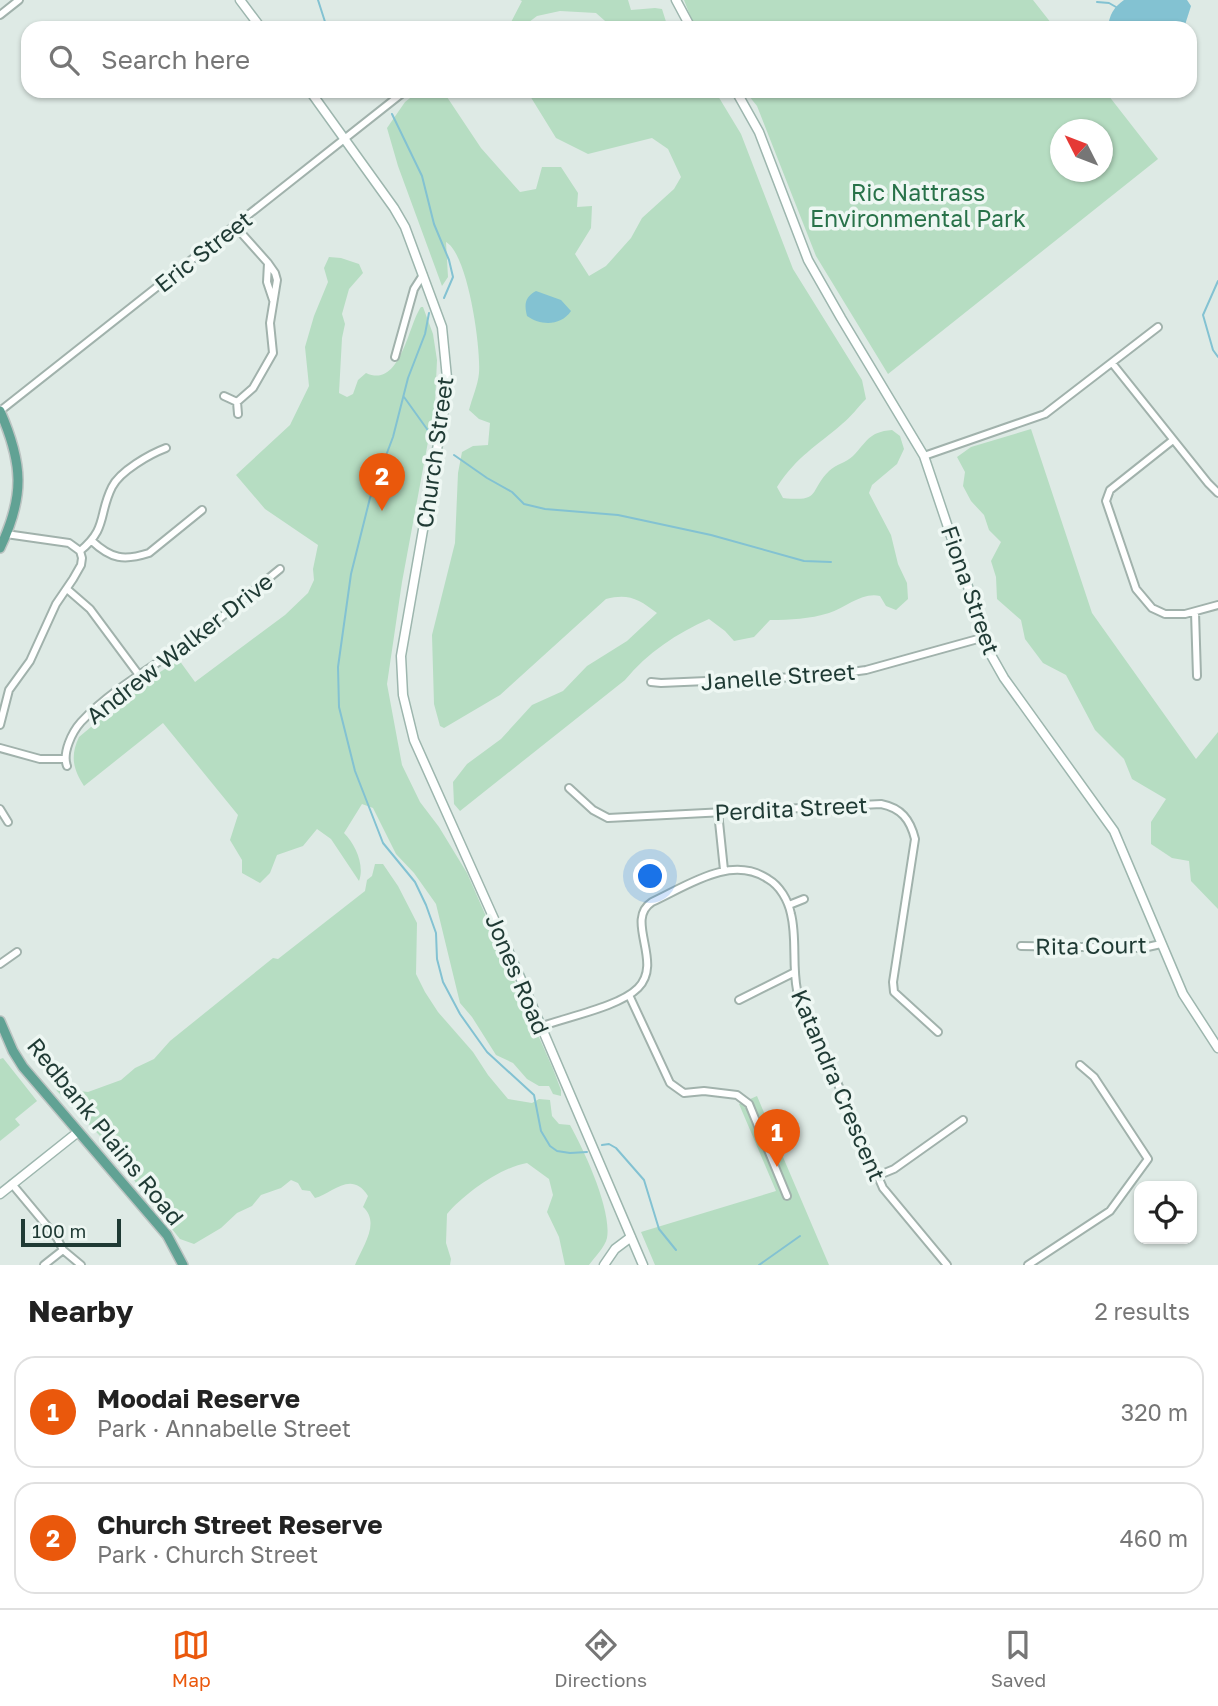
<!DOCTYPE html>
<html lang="en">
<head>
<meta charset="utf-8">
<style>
	:root { --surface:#fff; --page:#f6f6f6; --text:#222; --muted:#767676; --line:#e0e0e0; --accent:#ea580c }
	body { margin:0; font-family:"Golos Text",sans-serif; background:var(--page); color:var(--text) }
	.controls { position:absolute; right:21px; bottom:21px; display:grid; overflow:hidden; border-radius:14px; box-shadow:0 2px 5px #0004 }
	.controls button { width:63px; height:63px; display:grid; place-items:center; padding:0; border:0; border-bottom:2px solid var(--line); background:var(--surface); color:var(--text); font:35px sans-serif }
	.compass { position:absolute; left:1050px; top:119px; width:63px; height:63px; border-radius:50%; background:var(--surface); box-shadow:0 2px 5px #0004; rotate:312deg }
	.scale { position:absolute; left:21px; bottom:18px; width:100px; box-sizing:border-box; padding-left:7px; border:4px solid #1f3a34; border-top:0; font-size:19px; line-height:24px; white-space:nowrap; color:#1f3a34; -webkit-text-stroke:5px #eef7f3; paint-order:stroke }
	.you { position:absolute; left:651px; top:877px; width:24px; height:24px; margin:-18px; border:5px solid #fff; border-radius:50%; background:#1a73e8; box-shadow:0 0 0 10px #1a73e833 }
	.badge { display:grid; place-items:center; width:46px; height:46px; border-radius:50%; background:var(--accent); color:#fff; font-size:23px; font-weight:700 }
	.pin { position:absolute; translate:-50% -58px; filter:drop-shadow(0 2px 4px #0008) }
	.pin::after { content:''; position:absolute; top:37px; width:24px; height:21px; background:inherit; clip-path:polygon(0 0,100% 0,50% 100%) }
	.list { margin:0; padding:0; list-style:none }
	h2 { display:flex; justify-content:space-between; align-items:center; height:91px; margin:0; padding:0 28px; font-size:30px }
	h2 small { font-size:23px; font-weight:400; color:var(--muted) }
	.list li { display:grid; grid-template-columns:46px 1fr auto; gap:21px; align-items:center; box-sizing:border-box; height:112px; margin:0 14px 14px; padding:0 14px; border:2px solid var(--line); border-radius:21px }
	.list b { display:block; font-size:26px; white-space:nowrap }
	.list p { margin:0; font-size:23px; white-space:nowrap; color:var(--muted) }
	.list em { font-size:23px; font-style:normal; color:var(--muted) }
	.icon { flex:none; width:38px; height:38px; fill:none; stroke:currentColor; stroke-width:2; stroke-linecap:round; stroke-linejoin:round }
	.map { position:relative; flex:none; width:1218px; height:1265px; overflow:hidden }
	.search { position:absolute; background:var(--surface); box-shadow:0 2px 5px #0004; left:21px; right:21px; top:21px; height:77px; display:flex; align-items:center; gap:18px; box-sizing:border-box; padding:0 24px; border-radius:21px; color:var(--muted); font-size:26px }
	.sheet { height:343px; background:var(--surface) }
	nav { display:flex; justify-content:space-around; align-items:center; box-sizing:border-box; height:98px; border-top:2px solid var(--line); background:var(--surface); font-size:19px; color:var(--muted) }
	nav a { display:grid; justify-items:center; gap:4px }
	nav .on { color:var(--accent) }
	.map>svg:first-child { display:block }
	.green { fill:#b6ddc2; fill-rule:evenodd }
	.water { fill:#83c2d2 }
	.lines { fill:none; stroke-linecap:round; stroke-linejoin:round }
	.stream { stroke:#83c2d2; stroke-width:2 }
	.street-casing { stroke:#a1b2ac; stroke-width:10 }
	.secondary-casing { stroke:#9db6ae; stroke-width:11 }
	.primary-casing { stroke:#bcc4c2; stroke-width:12 }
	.street { stroke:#fff; stroke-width:6 }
	.secondary { stroke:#fff; stroke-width:8 }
	.primary { stroke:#61a294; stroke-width:9 }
	.labels { text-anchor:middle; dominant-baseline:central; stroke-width:7; stroke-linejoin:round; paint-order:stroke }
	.park-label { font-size:23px; fill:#287249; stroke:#eef7f3 }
	.street-label { font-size:23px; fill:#1f3a34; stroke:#eef7f3 }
</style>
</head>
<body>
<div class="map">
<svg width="1218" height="1265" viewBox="0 0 1218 1265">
	<rect width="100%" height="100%" fill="#deeae5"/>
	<!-- green -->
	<path class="green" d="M520,0H628L631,10L655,8L662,9L668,28H613L596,13L560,11L537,16L521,28H508L522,1Z
		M684,0H1033L1055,28H695Z
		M419,91H443L481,148L520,192L536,189L542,167H561L578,193L577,207L592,206L591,228L575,254L589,276L606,266L631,238L642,218L674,189L681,177L668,149L652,138L588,154L556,138L527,91H715L741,134L793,269L862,380L866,399C858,407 851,417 842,424C816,447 798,455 777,487L783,498C822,502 808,492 829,471C836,464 846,463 853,456C867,442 868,432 892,430L900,436L904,449L897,464L872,485L869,493L891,535L898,564L907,583L908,599L896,610L886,606L880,596C862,592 847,607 829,613C809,619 791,620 770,620L754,637L734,641L725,631L709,619C677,633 647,653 625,680L460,811L454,804L453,782L467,764L501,739L532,705L563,691L587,666L627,641L657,613C639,599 628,593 606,599L500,695L444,728L440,726L434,704L432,635L455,543L458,473L462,452L473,446L488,445L490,423L479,419L469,410C472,398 478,385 479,373C481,348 468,254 446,242L448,277L442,286L398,166L387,128L405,102Z
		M745,91H1105L1158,159L888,374L816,256L757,106ZM1060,130H1102V172H1060Z
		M329,257L341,258L359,264L363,273L349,289L342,314L345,324L342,338L339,393L347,397L353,394L358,380L366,373C401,389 408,325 421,307H423L433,334L437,360L435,404L402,582L387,684L402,765L420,802L439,827L467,873L553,1069L561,1090V1096L553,1094L549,1086H539L527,1079L513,1063L496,1055L472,1017L460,1003L436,904L414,873L396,854L373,808L362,804L344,833C355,844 365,865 359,881L331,839L317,829L303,846L277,855L270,873L260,883L242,873V860L230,840L238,815L163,723L84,786C73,769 70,756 79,737L146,681L179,660L195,682L285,615L308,593L314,580L313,569L318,545L265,509L236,475L290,425L309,386L305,347L314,316L328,282L324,268Z
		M1031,429L1092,613L1196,759L1218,732V909L1191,881L1189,861L1172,858L1151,844V822L1166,799L1132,779L1124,759L1095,730L1066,675L1043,663L1025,639L1021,620L997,599L996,577L991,561L1001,542L989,530L984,515L971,501L963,486L965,472L957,457L971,447Z
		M375,864H383L398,886L417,923L416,974L425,992L438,1012L473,1052L488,1075L508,1099L532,1103L539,1099L550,1100L552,1116L559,1124L570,1125C584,1150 612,1210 607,1238C605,1247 594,1258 589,1265H565L559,1237L547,1212L553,1195L549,1179L527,1163C501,1167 464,1194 447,1214L446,1243L451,1259L450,1265H355C362,1247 381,1223 363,1207L368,1196C351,1169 331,1195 315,1198L310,1191L302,1190L298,1183L291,1180L281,1188L261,1195L252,1206L237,1213L221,1228L194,1244L180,1239L139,1188L121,1158L57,1091L49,1078L53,1074L72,1090L88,1092L121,1080L135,1068L154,1059L170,1041L273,958L278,959L365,891L367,880L372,876Z
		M3,1058L37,1101L15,1119L20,1125L0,1141V1059Z
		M757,1096L829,1265H655L641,1232L776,1191L739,1104Z"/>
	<!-- water -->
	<path class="water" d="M1124,0H1187L1191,6L1184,28H1108C1109,15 1114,7 1124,0Z
		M536,291L561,300L571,311C561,326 541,326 527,316C524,304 525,297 536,291Z"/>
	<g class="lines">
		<!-- stream -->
		<path class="stream" d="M318,0L327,28
			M1097,2L1109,3L1116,7
			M378,91L382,96
			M392,114L422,176L434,224L449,260L453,277L444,298
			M1218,281L1203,315L1213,350L1218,357
			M429,313L425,334L408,378L393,437L370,498L351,574L338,667L339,707L355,771L383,843L415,882L426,905L436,933L437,959L443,982L460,1014L487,1052L534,1095L541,1131L550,1146L557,1151L570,1153L587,1152
			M404,397L432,436
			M454,455L487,478L512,492L524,504L545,509L618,515L711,535L804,561L831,562
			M602,1145L609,1144L616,1148L644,1180L659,1229L676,1250
			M759,1265L800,1236"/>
		<defs>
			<path id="street" d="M0,15L19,0
				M235,226L268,263L275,273L277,280L270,323L273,353L253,388L237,402
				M268,263L267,282L273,300
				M395,357L414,289L423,275
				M1112,363L1208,483L1218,493
				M224,396L237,402L238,414
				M0,411L405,91
				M1173,440L1110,490L1106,501L1136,589L1152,608L1165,614H1185L1218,605
				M924,456L1045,414L1158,327
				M92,541C111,559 124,561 149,553L202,510
				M80,551C108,528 98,515 112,487C120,471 150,454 166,448
				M67,589L90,609L139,675
				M1195,612L1197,676
				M651,682L661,683L821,676L866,670L985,637
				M0,725L9,690L30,661L56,604L73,579L81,565L82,558L80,551L69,543L6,534
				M0,748L40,759H65
				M67,766C62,753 72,732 81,722C110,691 149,669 184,645C218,622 249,594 280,569
				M569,788L593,810L608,818L881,804C901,808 910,819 915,839L893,982L894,992L938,1032
				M0,809L8,822
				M718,812L724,870
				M789,905L804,899
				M1021,946L1143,948L1161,944
				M0,964L17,952
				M629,995L670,1083L684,1093L704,1091L737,1095L749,1104L787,1196
				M739,1000L793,973
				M540,1027C566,1017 619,1007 638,988C664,962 624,920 652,902C687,886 731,854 768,879C780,886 788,900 791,914C797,938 792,965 797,990L883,1188L947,1265
				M877,1176L894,1169L963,1120
				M12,1184L57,1238L63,1250L81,1265
				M44,1265L63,1250
				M1028,1265L1110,1211L1148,1159L1094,1077L1080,1065"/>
			<path id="secondary" d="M240,0L261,28
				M676,0L691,28
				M310,91L394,208L405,227L442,327L447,378L446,398L401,656L403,695L414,740L520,977L643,1265
				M736,91L759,132L808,260L841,318L924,456L991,655L1004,678L1114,831L1183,994L1218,1048
				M0,1194L78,1132
				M604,1265L615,1249L631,1237"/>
			<path id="primary" d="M0,411C23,463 25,496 0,548
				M0,1021L13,1051L23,1067L167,1235L183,1265"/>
		</defs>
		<!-- street casing -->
		<use href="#street" class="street-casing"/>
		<!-- secondary casing -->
		<use href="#secondary" class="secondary-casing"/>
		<!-- primary casing -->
		<use href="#primary" class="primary-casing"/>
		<!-- street -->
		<use href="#street" class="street"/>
		<!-- secondary -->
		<use href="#secondary" class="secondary"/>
		<!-- primary -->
		<use href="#primary" class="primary"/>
	</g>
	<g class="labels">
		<!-- park labels -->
		<g class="park-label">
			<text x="918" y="192">Ric Nattrass<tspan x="918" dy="26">Environmental Park</tspan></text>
		</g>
		<!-- street labels -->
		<g class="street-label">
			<text transform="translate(203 251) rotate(-38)">Eric Street</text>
			<text transform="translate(434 452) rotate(-82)">Church Street</text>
			<text transform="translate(971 590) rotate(71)">Fiona Street</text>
			<text transform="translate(179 648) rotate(-38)">Andrew Walker Drive</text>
			<text transform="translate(778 676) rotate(-4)">Janelle Street</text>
			<text transform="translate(791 808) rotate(-3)">Perdita Street</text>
			<text transform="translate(1091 945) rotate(-1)">Rita Court</text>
			<text transform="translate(518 974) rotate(67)">Jones Road</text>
			<text transform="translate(839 1085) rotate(67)">Katandra Crescent</text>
			<text transform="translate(106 1131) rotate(51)">Redbank Plains Road</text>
		</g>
	</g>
</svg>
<div class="controls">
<button><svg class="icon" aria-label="locate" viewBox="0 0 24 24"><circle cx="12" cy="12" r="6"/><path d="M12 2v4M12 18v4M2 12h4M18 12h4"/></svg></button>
</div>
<svg class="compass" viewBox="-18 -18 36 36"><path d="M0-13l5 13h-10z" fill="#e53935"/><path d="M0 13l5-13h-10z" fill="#767676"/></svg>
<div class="scale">100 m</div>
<div class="you"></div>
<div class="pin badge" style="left:777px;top:1167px">1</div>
<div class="pin badge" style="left:382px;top:511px">2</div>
<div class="search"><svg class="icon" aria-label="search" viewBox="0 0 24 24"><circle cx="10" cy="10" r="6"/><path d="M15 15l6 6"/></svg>Search here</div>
</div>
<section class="sheet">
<h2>Nearby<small>2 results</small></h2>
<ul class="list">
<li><span class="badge">1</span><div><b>Moodai Reserve</b><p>Park · Annabelle Street</p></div><em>320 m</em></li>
<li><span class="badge">2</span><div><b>Church Street Reserve</b><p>Park · Church Street</p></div><em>460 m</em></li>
</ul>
</section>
<nav>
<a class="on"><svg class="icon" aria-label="map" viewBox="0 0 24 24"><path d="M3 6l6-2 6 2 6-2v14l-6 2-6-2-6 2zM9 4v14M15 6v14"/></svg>Map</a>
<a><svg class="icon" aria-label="directions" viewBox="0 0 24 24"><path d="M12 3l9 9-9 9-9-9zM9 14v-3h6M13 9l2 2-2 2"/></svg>Directions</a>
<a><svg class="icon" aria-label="saved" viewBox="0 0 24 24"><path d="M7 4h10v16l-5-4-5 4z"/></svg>Saved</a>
</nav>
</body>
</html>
